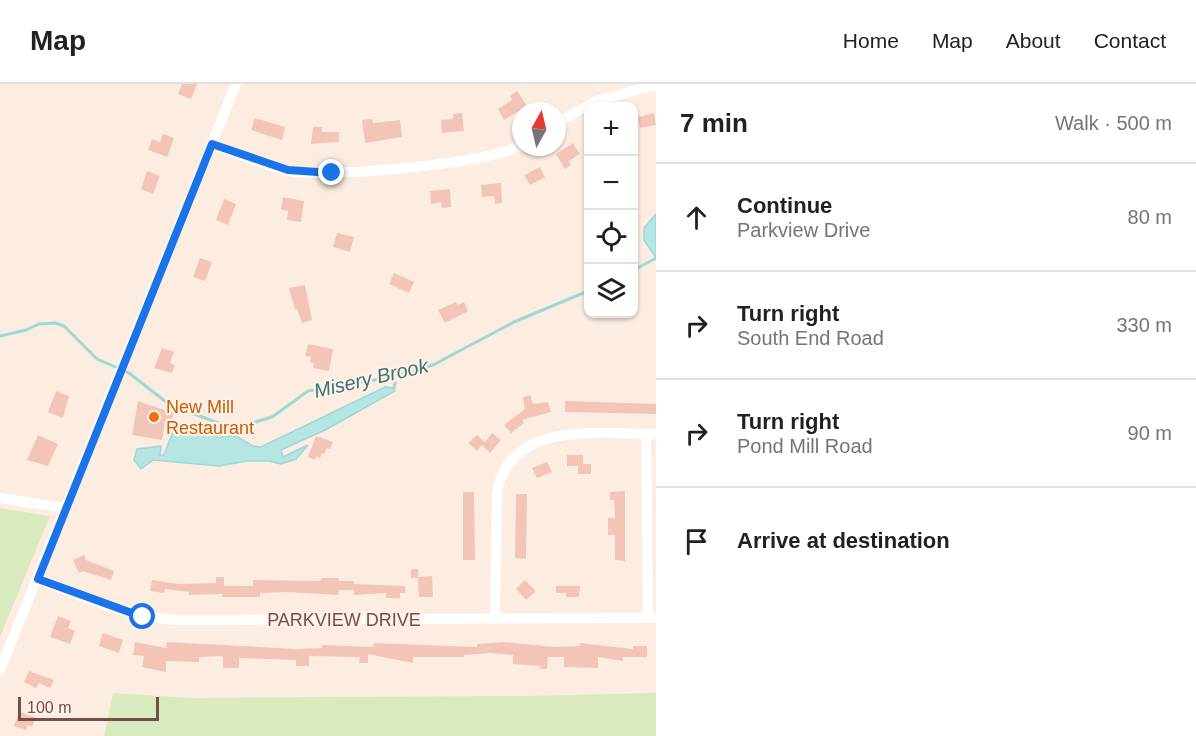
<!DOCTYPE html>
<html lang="en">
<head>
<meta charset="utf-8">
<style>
	:root { --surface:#fff; --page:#f6f6f6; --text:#202124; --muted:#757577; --line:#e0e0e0 }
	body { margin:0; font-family:Helvetica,sans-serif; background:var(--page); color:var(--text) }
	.controls { position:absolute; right:18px; top:18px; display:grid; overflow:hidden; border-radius:12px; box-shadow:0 2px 4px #0004 }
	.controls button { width:54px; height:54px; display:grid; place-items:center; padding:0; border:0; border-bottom:2px solid var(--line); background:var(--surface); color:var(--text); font:30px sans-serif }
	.compass { position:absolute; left:512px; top:18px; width:54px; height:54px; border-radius:50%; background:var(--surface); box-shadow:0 2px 4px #0004; rotate:8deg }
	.scale { position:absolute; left:18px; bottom:15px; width:141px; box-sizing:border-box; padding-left:6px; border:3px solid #744f47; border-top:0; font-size:16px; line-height:21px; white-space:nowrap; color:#744f47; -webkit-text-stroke:4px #fff1e7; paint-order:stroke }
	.stop { position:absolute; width:18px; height:18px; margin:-14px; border:4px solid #1a73e8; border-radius:50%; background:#fff }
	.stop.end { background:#1a73e8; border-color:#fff; box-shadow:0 2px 6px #0008 }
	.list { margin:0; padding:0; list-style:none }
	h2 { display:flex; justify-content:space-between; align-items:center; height:78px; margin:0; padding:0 24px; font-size:26px }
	h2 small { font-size:20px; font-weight:400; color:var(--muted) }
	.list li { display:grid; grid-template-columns:39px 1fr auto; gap:18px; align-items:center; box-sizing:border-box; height:108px; padding:0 24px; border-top:2px solid var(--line) }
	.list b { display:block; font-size:22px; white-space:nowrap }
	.list p { margin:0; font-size:20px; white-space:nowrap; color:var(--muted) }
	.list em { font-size:20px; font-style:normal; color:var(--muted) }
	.icon { flex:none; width:33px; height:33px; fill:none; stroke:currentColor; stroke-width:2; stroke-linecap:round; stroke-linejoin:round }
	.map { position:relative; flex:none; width:656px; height:652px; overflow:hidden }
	header { display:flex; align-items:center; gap:36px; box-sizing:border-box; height:84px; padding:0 30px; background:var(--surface); border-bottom:2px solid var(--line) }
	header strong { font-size:28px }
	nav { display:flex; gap:33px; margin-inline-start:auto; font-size:21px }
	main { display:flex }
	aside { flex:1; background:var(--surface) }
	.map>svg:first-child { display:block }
	.green { fill:#d9eabf }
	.water { fill:#b5e6e4; stroke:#9bd8d6; stroke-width:1.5 }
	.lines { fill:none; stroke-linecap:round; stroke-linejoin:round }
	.stream { stroke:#9bd8d6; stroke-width:3 }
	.building { fill:#f3c4b8 }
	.minor { stroke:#fff; stroke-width:10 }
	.route { stroke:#1a73e8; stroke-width:8 }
	.food-dot { fill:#e8710a; stroke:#fff1e7; stroke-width:2 }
	.labels { text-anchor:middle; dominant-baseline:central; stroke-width:4.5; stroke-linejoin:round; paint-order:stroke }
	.food-label { font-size:18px; fill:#c56008; stroke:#fff1e7; text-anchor:start }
	.street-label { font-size:18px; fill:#744f47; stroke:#fff1e7 }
	.water-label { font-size:20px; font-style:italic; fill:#387372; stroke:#fff1e7 }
</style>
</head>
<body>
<header>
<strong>Map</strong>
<nav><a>Home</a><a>Map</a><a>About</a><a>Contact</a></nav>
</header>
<main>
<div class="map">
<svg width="656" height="652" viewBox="0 0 656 652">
	<rect width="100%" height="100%" fill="#fdede1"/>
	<!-- green -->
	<path class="green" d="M0,424L50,432L0,553Z
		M113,609L191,614L525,612L656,609V652H104Z"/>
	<!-- water -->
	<path class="water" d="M656,130V174L644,156V144Z
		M385,303L394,304L395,307L327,345L281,366L283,373L308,361L296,375L281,380L269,377H247L219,382L153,376L141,385L134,376L137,365L161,362L160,371H164L173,347H201L218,353L236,352L253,362L261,363Z"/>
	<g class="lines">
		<!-- stream -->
		<path class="stream" d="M634,186L656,174
			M0,252L26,246L39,240L55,239L64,242L97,275L129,289L170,321L224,341H245L272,333L308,307L392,293L433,281L514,238L588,207
			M389,294L395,298L394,304"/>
	</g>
	<!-- building -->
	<path class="building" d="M182,0H197L191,15L178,10Z
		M517,7L527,22L504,36L498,25L512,16L510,12Z
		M462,29L464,47L442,49L441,36L453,35V30Z
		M654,29L656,41L640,44L638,33Z
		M255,34L285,43L282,56L251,46Z
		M372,35L373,39L400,36L402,53L365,59L362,36Z
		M313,43H322V48H339V58L311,60Z
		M163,50L174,54L167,73L148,66L152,55L160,58Z
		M573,59L580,70L569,77L571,81L565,85L556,70Z
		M540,83L545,93L530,101L524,91Z
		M147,87L160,92L153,110L141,105Z
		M501,99L502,119L495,120L494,112L482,113L481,101Z
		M450,105L451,123L442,124L441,118L431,120L430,107Z
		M283,113L304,117L301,138L287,136L288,127L281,126Z
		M224,115L236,120L228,141L216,136Z
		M337,149L354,153L350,168L333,163Z
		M200,174L212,178L205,197L193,193Z
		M394,189L414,198L409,209L389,200Z
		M305,201L312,236L302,239L297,225L295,226L289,204Z
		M456,218L458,221L464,218L468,227L445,239L438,226Z
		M308,260L333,265L329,287L313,284L314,279L310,278L311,273L305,272Z
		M162,264L174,268L170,279L175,281L172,289L154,284Z
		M56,307L69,312L63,334L48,328Z
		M530,311L533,320L548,318L551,328L522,336L524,339L511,349L504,341L525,325L523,313Z
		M138,317L173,329L172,338L165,337L162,356L132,351Z
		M565,317L656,320V330L565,328Z
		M492,349L501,356L490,369L482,361L477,367L468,359L477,351L485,358Z
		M38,351L58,360L48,382L27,376Z
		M316,352L333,358L330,365L327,364L324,370L322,369L320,374L316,373L315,376L308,373Z
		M567,371H583V380H591V390H578V382H567Z
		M547,378L552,388L537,394L532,384Z
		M625,407V477L615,476V451H608V434H615L614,416H610V408Z
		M463,408H474L475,476H463Z
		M516,410H527L526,475L515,474Z
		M84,471L86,476L114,487L111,496L83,487L79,489L73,476Z
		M411,485H418V493L432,492L433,513H419L418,494H411Z
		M216,493H224V502H253V496L320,497L321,494H339V497H354V500L405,502V509H400V514H386V509L354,511V506H339L338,511L287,508L260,509V513H222V510L189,511V508L165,505L164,509L150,507L152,496L178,500L216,499Z
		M525,496L536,507L526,516L516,505Z
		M556,502H580L579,513H566V509H556Z
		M58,532L71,537L68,544L75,547L70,560L50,553Z
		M103,549L123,556L119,569L99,562Z
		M135,558L166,564L167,558L296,565L322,564V561L373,563L374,559L477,563V560L503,558L554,563L580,562V559L633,565V562H647V573H623V577L598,573V584L564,583V573H548L547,585H540V582L513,580V571L490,569L464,571V573H413V579L368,570V579H359L360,573L309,572V582H296V576L239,574V584H223V573L219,572L199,573V578L166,577V588L142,583L144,572L133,571Z
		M29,587L54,596L50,604L39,599L36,604L24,598Z
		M19,628L36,633L32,643L28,641L26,646L14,642Z"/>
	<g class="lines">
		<!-- minor -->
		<path class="minor" d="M557,39L596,17L656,1
			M212,60C237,69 263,81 290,87C328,94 489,80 521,61
			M646,350L648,534
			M0,414L66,424
			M38,495C84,513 127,533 177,536L656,534
			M495,534L497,408C511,335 601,350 656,350
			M0,586L236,0"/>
	</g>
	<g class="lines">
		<!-- route -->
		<path class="route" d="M143,533L38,495L212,60L288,86L332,89"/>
	</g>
	<!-- markers -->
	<circle class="food-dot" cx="154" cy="333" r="6"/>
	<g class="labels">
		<!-- food labels -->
		<g class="food-label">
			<text x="166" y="323">New Mill<tspan x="166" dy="21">Restaurant</tspan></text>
		</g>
		<!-- street labels -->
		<g class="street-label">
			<text x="344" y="536">PARKVIEW DRIVE</text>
		</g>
		<!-- water labels -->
		<g class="water-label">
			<text transform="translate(371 294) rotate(-13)">Misery Brook</text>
		</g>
	</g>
</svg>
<div class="controls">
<button>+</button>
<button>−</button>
<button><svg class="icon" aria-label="locate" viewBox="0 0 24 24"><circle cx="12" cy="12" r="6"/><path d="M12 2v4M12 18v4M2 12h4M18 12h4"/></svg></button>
<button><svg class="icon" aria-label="layers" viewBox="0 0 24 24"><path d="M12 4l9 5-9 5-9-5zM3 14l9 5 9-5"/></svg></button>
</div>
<svg class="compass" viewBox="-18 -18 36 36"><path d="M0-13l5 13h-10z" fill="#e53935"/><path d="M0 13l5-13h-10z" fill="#757577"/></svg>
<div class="scale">100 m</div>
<div class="stop" style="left:143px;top:533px"></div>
<div class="stop end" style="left:332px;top:89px"></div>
</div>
<aside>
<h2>7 min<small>Walk · 500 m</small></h2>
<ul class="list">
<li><svg class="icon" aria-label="ahead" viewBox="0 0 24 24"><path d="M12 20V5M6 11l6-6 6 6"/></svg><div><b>Continue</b><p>Parkview Drive</p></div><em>80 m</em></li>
<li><svg class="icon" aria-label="right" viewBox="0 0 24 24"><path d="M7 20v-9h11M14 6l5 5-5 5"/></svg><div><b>Turn right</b><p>South End Road</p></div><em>330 m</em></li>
<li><svg class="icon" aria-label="right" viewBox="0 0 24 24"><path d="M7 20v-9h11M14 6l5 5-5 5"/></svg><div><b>Turn right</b><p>Pond Mill Road</p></div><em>90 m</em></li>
<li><svg class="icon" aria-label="arrive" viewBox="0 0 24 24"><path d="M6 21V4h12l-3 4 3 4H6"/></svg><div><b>Arrive at destination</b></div></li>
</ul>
</aside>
</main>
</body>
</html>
